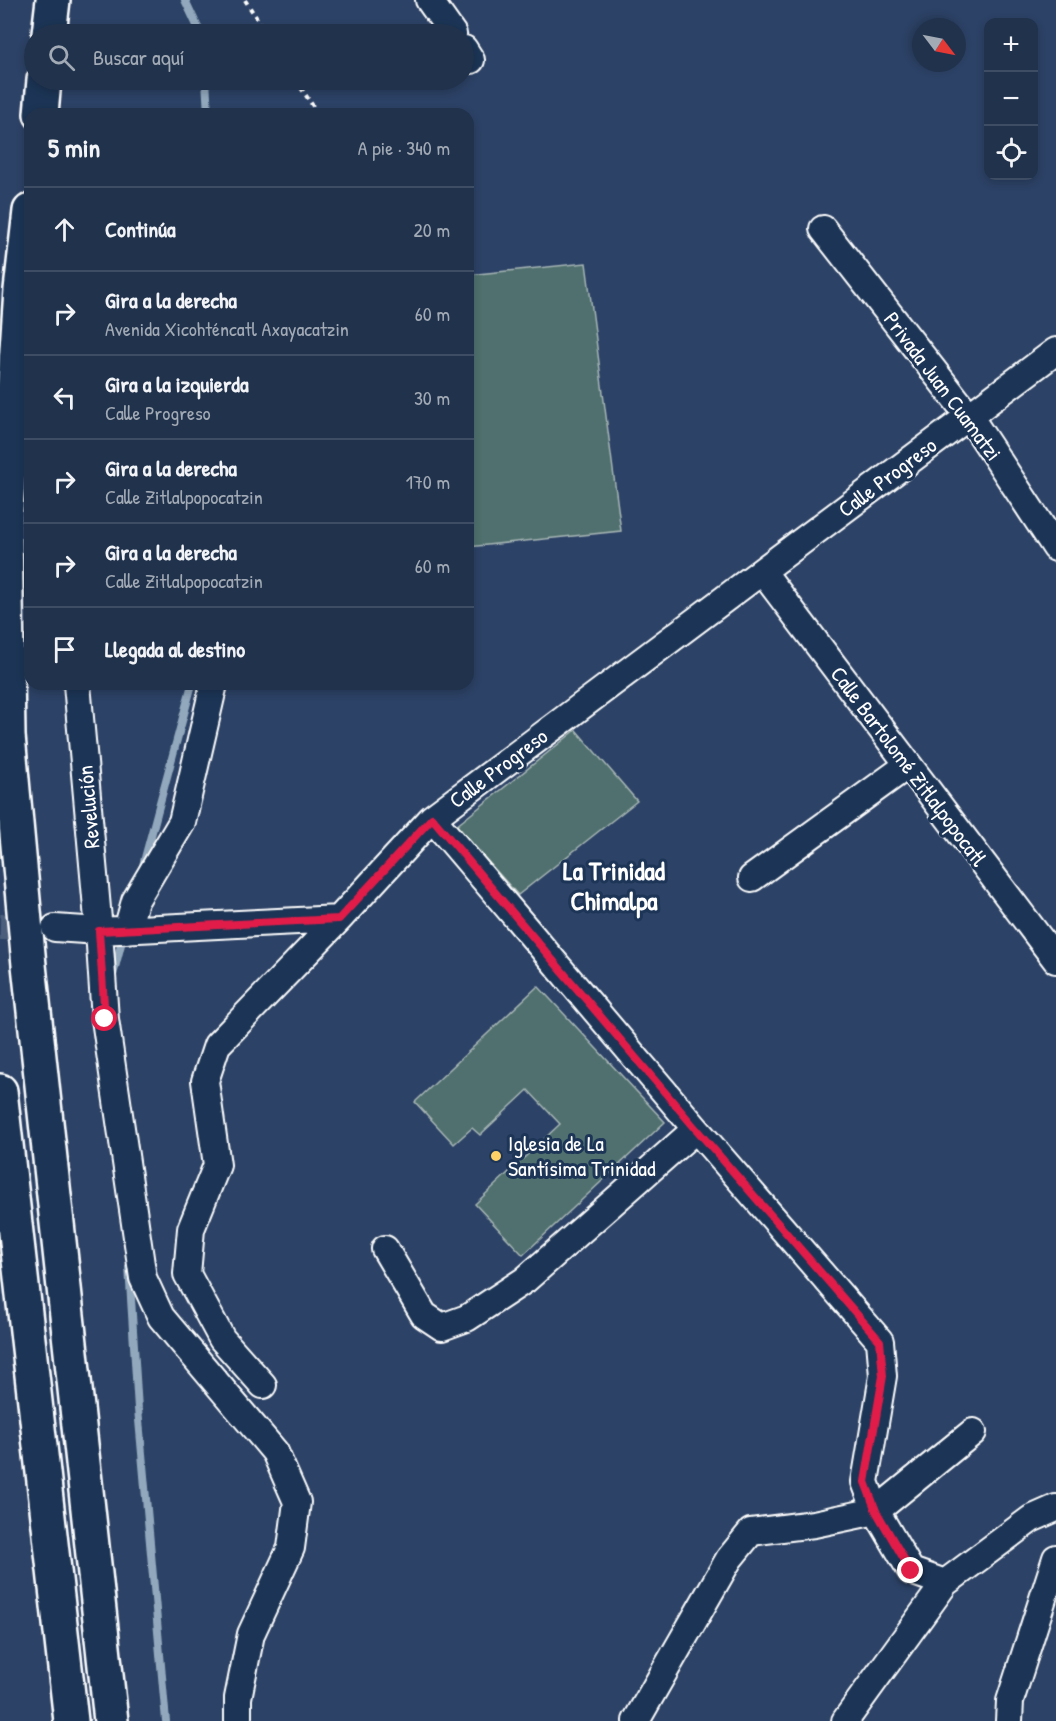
<!DOCTYPE html>
<html lang="es">
<head>
<meta charset="utf-8">
<style>
	:root { --surface:#21324c; --page:#2d3e56; --text:#f1f3f6; --muted:#a2aab5; --line:#3e4d64 }
	body { margin:0; font-family:"Patrick Hand",sans-serif; background:var(--page); color:var(--text) }
	.controls { position:absolute; right:18px; top:18px; display:grid; overflow:hidden; border-radius:12px; box-shadow:0 3px 9px #0003 }
	.controls button { width:54px; height:54px; display:grid; place-items:center; padding:0; border:0; border-bottom:2px solid var(--line); background:var(--surface); color:var(--text); font:30px sans-serif }
	.compass { position:absolute; left:912px; top:18px; width:54px; height:54px; border-radius:50%; background:var(--surface); box-shadow:0 3px 9px #0003; rotate:122deg }
	.stop { position:absolute; width:18px; height:18px; margin:-14px; border:4px solid #e11d48; border-radius:50%; background:#fff }
	.stop.end { background:#e11d48; border-color:#fff; box-shadow:0 2px 6px #0008 }
	.list { margin:0; padding:0; list-style:none }
	h2 { display:flex; justify-content:space-between; align-items:center; height:78px; margin:0; padding:0 24px; font-size:26px }
	h2 small { font-size:20px; font-weight:400; color:var(--muted) }
	.list li { display:grid; grid-template-columns:39px 1fr auto; gap:18px; align-items:center; box-sizing:border-box; height:84px; padding:0 24px; border-top:2px solid var(--line) }
	.list b { display:block; font-size:22px; white-space:nowrap }
	.list p { margin:0; font-size:20px; white-space:nowrap; color:var(--muted) }
	.list em { font-size:20px; font-style:normal; color:var(--muted) }
	.icon { flex:none; width:33px; height:33px; fill:none; stroke:currentColor; stroke-width:2; stroke-linecap:round; stroke-linejoin:round }
	.map { position:relative; flex:none; width:1056px; height:1721px; overflow:hidden }
	.search { position:absolute; background:var(--surface); box-shadow:0 3px 9px #0003; left:24px; top:24px; width:450px; height:66px; display:flex; align-items:center; gap:15px; box-sizing:border-box; padding:0 21px; border-radius:33px; color:var(--muted); font-size:22px }
	.panel { position:absolute; background:var(--surface); box-shadow:0 3px 9px #0003; left:24px; top:108px; width:450px; height:582px; border-radius:18px }
	.map>svg:first-child { display:block }
	.green { fill:#506f6e; stroke:#a8b7b6; stroke-width:1.5 }
	.lines { fill:none; stroke-linecap:round; stroke-linejoin:round }
	.stream { stroke:#92a8bc; stroke-width:8 }
	.street-tunnel { stroke:#4c5e7d; stroke-width:26; stroke-dasharray:26 13; stroke-linecap:butt }
	.street-casing { stroke:#fff; stroke-width:30 }
	.highway-casing { stroke:#fff; stroke-width:38 }
	.path { stroke:#fff; stroke-width:4; stroke-dasharray:4.5 4.5; stroke-linecap:butt }
	.street { stroke:#1d3557; stroke-width:26 }
	.highway { stroke:#1d3557; stroke-width:33 }
	.route { stroke:#e11d48; stroke-width:8 }
	.poi-dot { fill:#ffd166; stroke:#1d3557; stroke-width:2 }
	.labels { text-anchor:middle; dominant-baseline:central; stroke-width:6; stroke-linejoin:round; paint-order:stroke }
	.street-label { font-size:22px; fill:#fff; stroke:#1d3557 }
	.poi-label { font-size:22px; fill:#fff; stroke:#1d3557; text-anchor:start }
	.quarter-label { font-size:26px; font-weight:bold; fill:#fff; stroke:#1d3557 }
</style>
</head>
<body>
<div class="map">
<svg width="1056" height="1721" viewBox="0 0 1056 1721">
	<rect width="100%" height="100%" fill="#2c4266"/>
	<filter id="ink" filterUnits="userSpaceOnUse"><feTurbulence type="fractalNoise" baseFrequency=".0167" numOctaves="2"/><feDisplacementMap in="SourceGraphic" scale="12" xChannelSelector="R" yChannelSelector="G"/><feConvolveMatrix kernelMatrix="1 2 1 2 8 2 1 2 1" color-interpolation-filters="sRGB"/></filter>
	<g filter="url(#ink)">
		<!-- green -->
		<path class="green" d="M586,263L621,531L468,547V275Z
			M576,730L637,801L518,895L456,826Z
			M538,986L665,1122L523,1255L475,1204L560,1124L528,1090L480,1135L472,1128L454,1144L415,1102Z"/>
		<g class="lines">
			<!-- stream -->
			<path class="stream" d="M185,0L201,34
				M206,80L208,114
				M142,869L192,684
				M112,979L124,933
				M129,1267L138,1409L166,1721"/>
			<!-- street-tunnel -->
			<path class="street-tunnel" d="M0,927L43,928"/>
			<defs>
				<path id="street" d="M429,0L453,34
					M464,49L471,60
					M823,229L969,416L1056,548
					M762,571L1056,960
					M77,684L99,931L105,1019L143,1278L161,1317L275,1452L297,1502L291,1548L251,1634L238,1698V1721
					M432,818L696,1129L880,1341L883,1376L865,1482L876,1511L911,1571L945,1583L1031,1519L1056,1508
					M752,878L908,765
					M55,928L99,931L339,919
					M127,930L135,901L182,822L214,684
					M385,1249L424,1315L442,1327L467,1318L525,1280L696,1129
					M263,1385L222,1339L187,1274L191,1229L217,1165L205,1081L217,1045L339,919L432,818L1056,351
					M636,1721L729,1559L751,1532L814,1524L876,1511L973,1432
					M845,1721L945,1583
					M1009,1721L1010,1701L1056,1558"/>
				<path id="highway" d="M49,34L53,0
					M41,114L44,80
					M30,211L21,290L5,526L8,736L29,965L111,1721
					M0,1091L71,1721"/>
			</defs>
			<!-- street casing -->
			<use href="#street" class="street-casing"/>
			<!-- highway casing -->
			<use href="#highway" class="highway-casing"/>
			<!-- path -->
			<path class="path" d="M245,0L267,34
				M296,80L318,114"/>
			<!-- street -->
			<use href="#street" class="street"/>
			<!-- highway -->
			<use href="#highway" class="highway"/>
		</g>
	</g>
	<g class="lines" filter="url(#ink)">
		<!-- route -->
		<path class="route" d="M105,1019L99,931L339,919L432,818L696,1129L880,1341L883,1376L865,1482L876,1511L911,1571"/>
	</g>
	<!-- markers -->
	<circle class="poi-dot" cx="496" cy="1156" r="6"/>
	<g class="labels">
		<!-- street labels -->
		<g class="street-label">
			<text transform="translate(943 386) rotate(53)">Privada Juan Cuamatzi</text>
			<text transform="translate(887 477) rotate(-37)">Calle Progreso</text>
			<text transform="translate(909 766) rotate(53)">Calle Bartolomé Zitlalpopocatl</text>
			<text transform="translate(498 768) rotate(-37)">Calle Progreso</text>
			<text transform="translate(88 807) rotate(-95)">Revelución</text>
		</g>
		<!-- poi labels -->
		<g class="poi-label">
			<text x="508" y="1143">Iglesia de La<tspan x="508" dy="25">Santísima Trinidad</tspan></text>
		</g>
		<!-- quarter labels -->
		<g class="quarter-label">
			<text x="614" y="870">La Trinidad<tspan x="614" dy="30">Chimalpa</tspan></text>
		</g>
	</g>
</svg>
<div class="controls">
<button>+</button>
<button>−</button>
<button><svg class="icon" aria-label="locate" viewBox="0 0 24 24"><circle cx="12" cy="12" r="6"/><path d="M12 2v4M12 18v4M2 12h4M18 12h4"/></svg></button>
</div>
<svg class="compass" viewBox="-18 -18 36 36"><path d="M0-13l5 13h-10z" fill="#e53935"/><path d="M0 13l5-13h-10z" fill="#a2aab5"/></svg>
<div class="stop" style="left:105px;top:1019px"></div>
<div class="stop end" style="left:911px;top:1571px"></div>
<div class="search"><svg class="icon" aria-label="search" viewBox="0 0 24 24"><circle cx="10" cy="10" r="6"/><path d="M15 15l6 6"/></svg>Buscar aquí</div>
<section class="panel">
<h2>5 min<small>A pie · 340 m</small></h2>
<ul class="list">
<li><svg class="icon" aria-label="ahead" viewBox="0 0 24 24"><path d="M12 20V5M6 11l6-6 6 6"/></svg><div><b>Continúa</b></div><em>20 m</em></li>
<li><svg class="icon" aria-label="right" viewBox="0 0 24 24"><path d="M7 20v-9h11M14 6l5 5-5 5"/></svg><div><b>Gira a la derecha</b><p>Avenida Xicohténcatl Axayacatzin</p></div><em>60 m</em></li>
<li><svg class="icon" aria-label="left" viewBox="0 0 24 24"><path d="M17 20v-9H6M10 6l-5 5 5 5"/></svg><div><b>Gira a la izquierda</b><p>Calle Progreso</p></div><em>30 m</em></li>
<li><svg class="icon" aria-label="right" viewBox="0 0 24 24"><path d="M7 20v-9h11M14 6l5 5-5 5"/></svg><div><b>Gira a la derecha</b><p>Calle Zitlalpopocatzin</p></div><em>170 m</em></li>
<li><svg class="icon" aria-label="right" viewBox="0 0 24 24"><path d="M7 20v-9h11M14 6l5 5-5 5"/></svg><div><b>Gira a la derecha</b><p>Calle Zitlalpopocatzin</p></div><em>60 m</em></li>
<li><svg class="icon" aria-label="arrive" viewBox="0 0 24 24"><path d="M6 21V4h12l-3 4 3 4H6"/></svg><div><b>Llegada al destino</b></div></li>
</ul>
</section>
</div>
</body>
</html>
